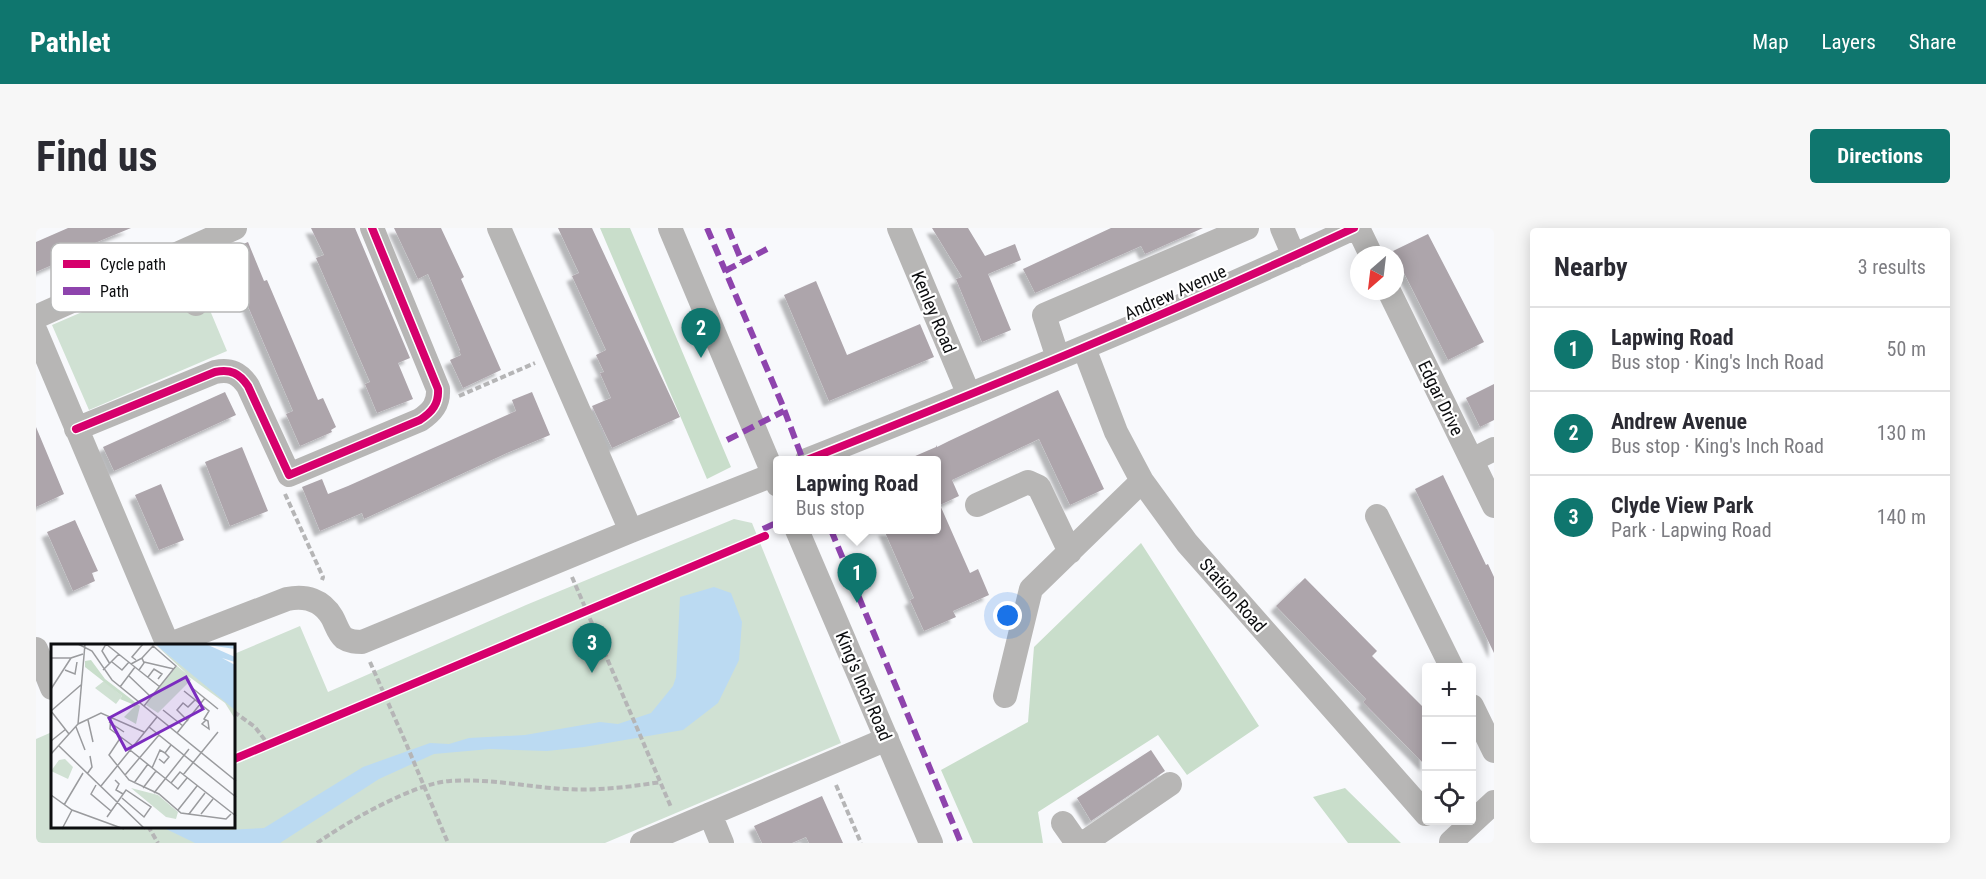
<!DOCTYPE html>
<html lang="en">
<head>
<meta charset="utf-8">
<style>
	:root { --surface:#fff; --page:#f7f7f7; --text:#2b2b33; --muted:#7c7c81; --line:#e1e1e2; --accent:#0f766e }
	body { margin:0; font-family:"Roboto Condensed",sans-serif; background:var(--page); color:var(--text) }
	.controls { position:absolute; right:18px; bottom:18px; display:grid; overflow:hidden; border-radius:6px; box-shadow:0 3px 15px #0003 }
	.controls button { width:54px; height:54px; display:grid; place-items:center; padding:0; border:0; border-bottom:2px solid var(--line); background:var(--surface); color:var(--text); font:30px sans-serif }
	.compass { position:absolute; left:1314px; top:18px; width:54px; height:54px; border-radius:50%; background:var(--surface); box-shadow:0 3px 15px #0003; rotate:208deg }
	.you { position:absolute; left:972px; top:388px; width:21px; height:21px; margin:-15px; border:4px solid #fff; border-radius:50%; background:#1a73e8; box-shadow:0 0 0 9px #1a73e833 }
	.badge { display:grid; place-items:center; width:39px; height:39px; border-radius:50%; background:var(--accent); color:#fff; font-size:20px; font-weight:700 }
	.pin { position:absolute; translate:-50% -50px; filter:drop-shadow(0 2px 3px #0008) }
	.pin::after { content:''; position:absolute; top:32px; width:21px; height:18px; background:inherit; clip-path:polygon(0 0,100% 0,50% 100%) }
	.popup { position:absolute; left:737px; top:228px; width:168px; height:78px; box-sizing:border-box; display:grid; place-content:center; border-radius:6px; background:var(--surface); filter:drop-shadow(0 2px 4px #0005); font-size:20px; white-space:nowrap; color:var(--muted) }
	.popup b { font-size:22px; color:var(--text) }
	.popup::after { content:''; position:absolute; left:50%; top:100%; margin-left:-12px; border:12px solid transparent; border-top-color:var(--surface) }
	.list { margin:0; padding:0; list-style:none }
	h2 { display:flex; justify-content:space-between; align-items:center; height:78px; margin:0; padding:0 24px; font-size:26px }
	h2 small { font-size:20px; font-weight:400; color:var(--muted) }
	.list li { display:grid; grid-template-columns:39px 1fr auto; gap:18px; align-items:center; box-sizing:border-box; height:84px; padding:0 24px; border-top:2px solid var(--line) }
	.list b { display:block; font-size:22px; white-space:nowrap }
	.list p { margin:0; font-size:20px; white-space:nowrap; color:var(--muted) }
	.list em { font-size:20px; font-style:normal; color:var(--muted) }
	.icon { flex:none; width:33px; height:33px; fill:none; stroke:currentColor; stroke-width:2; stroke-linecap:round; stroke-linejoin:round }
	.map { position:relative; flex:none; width:1458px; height:615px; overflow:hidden; border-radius:6px }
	header { display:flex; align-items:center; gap:36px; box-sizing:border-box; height:84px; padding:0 30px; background:var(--accent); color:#fff }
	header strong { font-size:28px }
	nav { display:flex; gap:33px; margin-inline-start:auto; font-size:21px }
	.intro { display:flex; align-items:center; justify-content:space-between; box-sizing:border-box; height:144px; padding:0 36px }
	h1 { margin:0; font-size:42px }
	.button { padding:15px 27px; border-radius:6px; background:var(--accent); color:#fff; font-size:21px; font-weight:700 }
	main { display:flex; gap:36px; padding:0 36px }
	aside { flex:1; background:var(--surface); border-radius:6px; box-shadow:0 3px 15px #0003 }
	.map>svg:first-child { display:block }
	.green { fill:#d0e1d3 }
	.forest { fill:#c9decb }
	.water { fill:#bbdaf2 }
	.building { fill:#ada5ab; filter:url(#shadow) }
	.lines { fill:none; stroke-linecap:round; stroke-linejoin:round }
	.path { stroke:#b5b5b6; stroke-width:4; stroke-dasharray:6 3; stroke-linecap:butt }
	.minor { stroke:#b7b6b5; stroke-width:24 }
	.quiet { stroke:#8e44ad; stroke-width:6; stroke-dasharray:12 6; stroke-linecap:butt }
	.cycleway-casing { stroke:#fff; stroke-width:11 }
	.cycleway { stroke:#d6006c; stroke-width:8 }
	.labels { text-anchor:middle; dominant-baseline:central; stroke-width:4.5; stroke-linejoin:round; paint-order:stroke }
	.street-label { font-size:18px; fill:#0d0e10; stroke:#fff }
	.inset-road { fill:none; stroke:#9a9b9e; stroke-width:1.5 }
	.view { fill:#7b2cbf; fill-opacity:0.15; stroke:#7b2cbf; stroke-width:3 }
	.inset-edge { fill:none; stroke:#0d0e10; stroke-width:3 }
	.key { fill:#fff; stroke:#b6b7b7; stroke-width:1.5 }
	.key-label { font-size:16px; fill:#0d0e10 }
</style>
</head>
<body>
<header>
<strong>Pathlet</strong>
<nav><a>Map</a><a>Layers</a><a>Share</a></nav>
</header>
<div class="intro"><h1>Find us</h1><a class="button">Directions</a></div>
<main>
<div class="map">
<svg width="1458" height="615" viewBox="0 0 1458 615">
	<defs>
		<filter id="shadow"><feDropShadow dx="-5.5" dy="5.5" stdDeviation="1.5" flood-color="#0004"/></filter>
	</defs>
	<rect width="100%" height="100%" fill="#f8f9fc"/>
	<!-- green -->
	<path class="green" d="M155,37L191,123L53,182L16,97Z
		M698,291L716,295L805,515L569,615H0V511L16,504V598H198V426L264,398L292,464L490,377Z"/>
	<!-- forest -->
	<path class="forest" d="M564,0H594L695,239L671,251Z
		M1105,315L1223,498L1151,547L1122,507L1002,584L1007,615H937L905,542L992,494L998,419Z
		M1309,560L1365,615H1312L1277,569Z"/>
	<!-- water -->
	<path class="water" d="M678,359L695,365L706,394L703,432L682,475L647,502L548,519L511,523L454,521L398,526L343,551L244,615H159L126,599H180L189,602L228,600L327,539L394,515L413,516L433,510L489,507L564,494L582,496L615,485L637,458L640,449L644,369Z"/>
	<!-- building -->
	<path class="building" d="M32,0H95L54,17L55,20L0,44V14Z
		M275,0H319L374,130L362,135L377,171L341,185L329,156L334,154L280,30L288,27Z
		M358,0H405L428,49L425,51L465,142L427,160L414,132L425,127L423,123L424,122L392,46L382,51Z
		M522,0H556L644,189L576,220L556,178L575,170L564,145L568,144L560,127L570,122L536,48L543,45Z
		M896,0H932L949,28L979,16L985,32L952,46L975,102L946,114L920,51L926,49Z
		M1075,0H1167L1109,26L1105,18L999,65L987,41Z
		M1392,6L1448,114L1412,132L1357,23Z
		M212,14L228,53L231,52L282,172L287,170L300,199L295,202L296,204L264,218L250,186L257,183L205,62L202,63L197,50L185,55L176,33L199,24L198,20Z
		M780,53L811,127L884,96L898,129L793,173L748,67Z
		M1458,156V192L1444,199L1430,170Z
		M1022,162L1068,261L1034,277L1003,211L916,252L923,268L904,277L934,345L942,341L953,367L917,383L920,389L888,403L874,372L878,370L848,302H900V232H870L900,219V217L901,219L913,213Z
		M189,164L200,187L78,243L67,219Z
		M496,164L514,207L471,225L328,291L326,285L284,303L266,259L286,251L292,266L312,258L480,183L476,172Z
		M0,199L28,266L0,279Z
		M206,219L232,283L194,298L169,234Z
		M1407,247L1450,337L1452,336L1458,349V425L1379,261Z
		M125,256L148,312L123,322L99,267Z
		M39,292L62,343L56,345L59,353L37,363L11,304Z
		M1269,350L1341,423L1336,428L1390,482V538L1327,474L1330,471L1240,378Z
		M1115,522L1129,543L1055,593L1041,570Z
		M786,568L807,615H773L770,609L756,615H726L718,598Z"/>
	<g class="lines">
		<!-- path -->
		<path class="path" d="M423,168L499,135
			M249,266L287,349L286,352
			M536,349L635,579
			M334,434L369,513L412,615
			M198,484L219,499L232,516
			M800,557L825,615
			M112,598L122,615
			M281,615C311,594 378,555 414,553C452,550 491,559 529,561C561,563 593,559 625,554"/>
		<!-- minor -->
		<path class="minor" d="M463,0L595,303
			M634,0L742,257
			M863,0L933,167
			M1246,0L1258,28
			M1322,0L1335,27
			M141,26L160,76
			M1353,63L1458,278
			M0,89L199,0
			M0,104L132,417
			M1048,120L1080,204L1106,253L1151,315L1390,586
			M1022,130L1008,87L1211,0
			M40,201L179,144C195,141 203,145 212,158L253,247L384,192C396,184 403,176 402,161L336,0
			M771,232C955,159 1138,84 1318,0
			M1436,232L1458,221
			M941,277L992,254L1003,259L1034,324
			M1341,288L1416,440
			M761,302L895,615
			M132,417L251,371C270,367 286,372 296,389C300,396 302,405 308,410C314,414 320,414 326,414L595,303L742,245
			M0,421L16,460
			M969,468L995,361L1106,253
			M1436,478L1458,523
			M674,586L686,615
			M1027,595L1041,615
			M1415,614L1458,574
			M606,615L851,511
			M1048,615L1134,556"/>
		<!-- quiet -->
		<path class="quiet" d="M671,0L746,176L767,232
			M692,0L706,34
			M689,43L731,21
			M691,212L748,183
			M727,301L742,294
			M795,302L925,615"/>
		<defs>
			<path id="cycleway" d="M40,201L179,144C195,141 203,145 212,158L253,247L384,192C396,184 403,176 402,161L336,0
				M771,232C955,159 1138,84 1318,0
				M198,531L729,308"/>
		</defs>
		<!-- cycleway casing -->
		<use href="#cycleway" class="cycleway-casing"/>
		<!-- cycleway -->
		<use href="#cycleway" class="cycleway"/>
	</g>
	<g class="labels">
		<!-- street labels -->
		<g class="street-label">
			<text transform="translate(1139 64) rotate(-24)">Andrew Avenue</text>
			<text transform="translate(898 84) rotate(67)">Kenley Road</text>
			<text transform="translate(1405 170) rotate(64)">Edgar Drive</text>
			<text transform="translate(1197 367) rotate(49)">Station Road</text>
			<text transform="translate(828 458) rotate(67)">King's Inch Road</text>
		</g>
	</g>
	<!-- overview -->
	<g transform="translate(15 416)">
		<rect width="184" height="184" fill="#f8f9fc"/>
		<path d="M104,0L180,61L184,66V75L174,59L137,32L140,36L107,69L95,61L126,22L136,30ZM53,37L71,52L65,60L44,44ZM14,115L22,123L17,135L0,127L8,116ZM80,144L107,151L127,168L125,175L115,173Z" fill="#d0e1d3"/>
		<path d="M40,16L54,35L89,62L85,80L73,73L83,63L81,60L69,55L71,52L34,23V17Z" fill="#c9decb"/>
		<path d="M104,0H184V5L157,1L184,13V18L171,14L184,21V66Z" fill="#bbdaf2"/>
		<path class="inset-road" d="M27,0L41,7L61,36L185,137M55,0L109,43M55,0L51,7L59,20M0,14H20M91,14L102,2L125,22L93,62M85,16L81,13L92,0M61,18L71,26L78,18M93,18L123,25M80,20L91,14L93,19L88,26M14,26L24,30L26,18M52,26L68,10M78,32L100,53M97,33L103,25L111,30L107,35M69,43L84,23M140,43L167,65M0,45L20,14L32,10M133,47L158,67L153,75L157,77L158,85L151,80L155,76M112,66L132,82M0,67L31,40M0,67L18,90M60,72L59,85L82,102M37,76L42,98M137,77L126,66L132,59L137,63L144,56M58,78L73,88M27,80L50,69L93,88M25,83L34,106M98,83L185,153M126,89L154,54M70,93L58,111L78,136L108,150L130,169L175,175L180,170M0,97L15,85M8,102L94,185M79,106L120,139M0,110L27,80L34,0M108,115L113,119L118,113L114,109M101,124L109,106L114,109L120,101M36,130L41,123L39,112M74,131L108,91M132,131L167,88M136,134L127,145L120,139L129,128L185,172M64,136L68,140L65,146L72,150M83,139L97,120M45,141L40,150L60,167M50,142L106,73M92,144L105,127M103,149L138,105M0,151L21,166L73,185M13,161L32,129M127,166L146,142M138,170L154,149M150,170L162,155M56,173L75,146L100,163L93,173L71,154M11,185L21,166"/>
		<path class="view" d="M135,33L152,65L75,106L58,74Z"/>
		<rect width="184" height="184" class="inset-edge"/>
	</g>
	<!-- legend -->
	<rect x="15" y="15" width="198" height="69" rx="9" class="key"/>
	<rect x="27" y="32" width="27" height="8" fill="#d6006c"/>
	<rect x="27" y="59" width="27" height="8" fill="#8e44ad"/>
	<g class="key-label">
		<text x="64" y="42">Cycle path</text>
		<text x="64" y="69">Path</text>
	</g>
</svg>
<div class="controls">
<button>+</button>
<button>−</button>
<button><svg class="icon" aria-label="locate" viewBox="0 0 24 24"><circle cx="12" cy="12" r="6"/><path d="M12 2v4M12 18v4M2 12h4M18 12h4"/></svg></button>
</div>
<svg class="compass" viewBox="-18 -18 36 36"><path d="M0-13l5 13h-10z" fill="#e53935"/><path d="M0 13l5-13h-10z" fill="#7c7c81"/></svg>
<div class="you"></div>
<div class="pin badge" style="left:821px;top:375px">1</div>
<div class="popup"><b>Lapwing Road</b>Bus stop</div>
<div class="pin badge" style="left:665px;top:130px">2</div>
<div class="pin badge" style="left:556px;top:445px">3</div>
</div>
<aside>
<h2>Nearby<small>3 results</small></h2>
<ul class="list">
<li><span class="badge">1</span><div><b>Lapwing Road</b><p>Bus stop · King's Inch Road</p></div><em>50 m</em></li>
<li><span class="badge">2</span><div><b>Andrew Avenue</b><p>Bus stop · King's Inch Road</p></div><em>130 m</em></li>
<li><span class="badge">3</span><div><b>Clyde View Park</b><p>Park · Lapwing Road</p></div><em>140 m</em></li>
</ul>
</aside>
</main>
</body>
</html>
